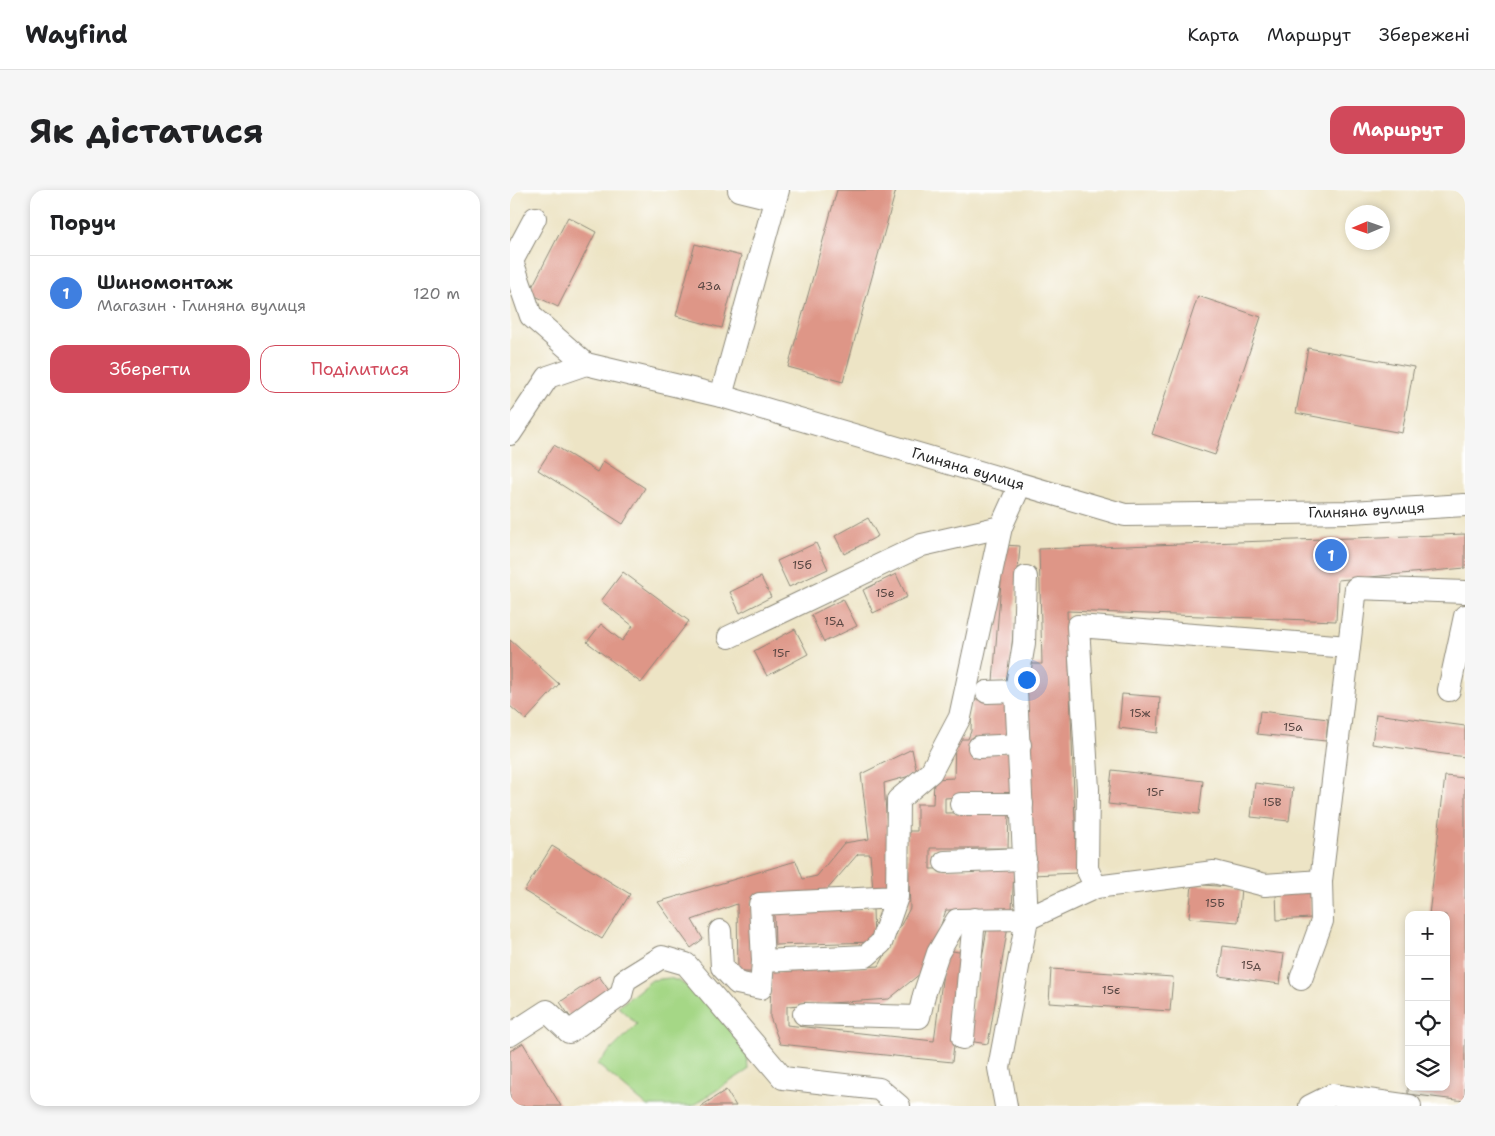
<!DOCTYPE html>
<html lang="uk">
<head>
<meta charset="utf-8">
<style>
	:root { --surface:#fff; --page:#f6f6f6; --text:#202124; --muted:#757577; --line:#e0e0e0; --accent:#d1495b }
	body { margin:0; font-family:"Shantell Sans",sans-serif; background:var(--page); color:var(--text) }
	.controls { position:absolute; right:15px; bottom:15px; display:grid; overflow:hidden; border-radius:10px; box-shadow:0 2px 8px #0003 }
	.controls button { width:45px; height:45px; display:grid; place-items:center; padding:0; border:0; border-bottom:1px solid var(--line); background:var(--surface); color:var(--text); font:25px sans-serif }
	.compass { position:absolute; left:835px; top:15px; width:45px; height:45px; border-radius:50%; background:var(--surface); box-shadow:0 2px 8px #0003; rotate:268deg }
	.you { position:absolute; left:516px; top:489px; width:18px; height:18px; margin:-12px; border:4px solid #fff; border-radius:50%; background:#1a73e8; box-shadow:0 0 0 8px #1a73e833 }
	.badge { display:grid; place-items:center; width:32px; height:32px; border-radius:50%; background:var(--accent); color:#fff; font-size:16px; font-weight:700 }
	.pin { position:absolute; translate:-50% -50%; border:2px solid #fff; box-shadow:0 1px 5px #0006 }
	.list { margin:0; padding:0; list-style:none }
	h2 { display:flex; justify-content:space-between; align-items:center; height:65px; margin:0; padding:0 20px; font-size:21px }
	h2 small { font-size:16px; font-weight:400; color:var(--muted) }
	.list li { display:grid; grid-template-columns:32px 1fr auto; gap:15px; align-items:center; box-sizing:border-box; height:75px; padding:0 20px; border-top:1px solid var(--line) }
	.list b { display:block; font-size:19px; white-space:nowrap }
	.list p { margin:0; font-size:16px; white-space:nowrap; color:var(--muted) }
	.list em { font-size:16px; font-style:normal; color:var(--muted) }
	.actions { display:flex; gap:10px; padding:15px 20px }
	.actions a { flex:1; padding:11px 0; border:1px solid var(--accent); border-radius:15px; text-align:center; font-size:18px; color:var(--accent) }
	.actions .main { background:var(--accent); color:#fff }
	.icon { flex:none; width:28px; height:28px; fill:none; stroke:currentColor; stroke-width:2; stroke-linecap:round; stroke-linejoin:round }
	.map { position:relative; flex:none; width:955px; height:916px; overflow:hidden; border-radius:15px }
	header { display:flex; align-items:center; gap:30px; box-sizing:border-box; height:70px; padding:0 25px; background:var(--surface); border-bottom:1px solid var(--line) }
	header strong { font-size:24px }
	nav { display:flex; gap:28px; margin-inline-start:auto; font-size:18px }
	.intro { display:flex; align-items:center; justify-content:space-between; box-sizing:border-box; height:120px; padding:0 30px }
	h1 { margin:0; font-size:35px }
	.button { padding:12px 22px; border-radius:15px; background:var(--accent); color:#fff; font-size:18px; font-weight:700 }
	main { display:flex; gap:30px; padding:0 30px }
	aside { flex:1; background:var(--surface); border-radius:15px; box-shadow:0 2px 8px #0003 }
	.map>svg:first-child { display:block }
	.green { fill:#a5d786; stroke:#688158 }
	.building { fill:#de9687 }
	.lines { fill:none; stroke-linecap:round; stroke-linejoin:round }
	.minor-casing { stroke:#8c8878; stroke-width:24 }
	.minor { stroke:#fff; stroke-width:22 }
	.labels { text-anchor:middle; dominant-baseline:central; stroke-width:4; stroke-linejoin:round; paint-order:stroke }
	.number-label { font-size:12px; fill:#584642 }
	.street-label { font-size:15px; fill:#2b2b2b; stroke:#fff }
</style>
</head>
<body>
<header>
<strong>Wayfind</strong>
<nav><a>Карта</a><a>Маршрут</a><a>Збережені</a></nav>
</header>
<div class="intro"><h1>Як дістатися</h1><a class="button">Маршрут</a></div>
<main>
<aside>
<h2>Поруч<small></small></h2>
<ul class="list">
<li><span class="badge" style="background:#3f7fe0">1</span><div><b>Шиномонтаж</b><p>Магазин · Глиняна вулиця</p></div><em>120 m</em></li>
</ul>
<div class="actions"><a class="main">Зберегти</a><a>Поділитися</a></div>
</aside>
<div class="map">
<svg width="955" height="916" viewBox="0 0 955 916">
	<rect width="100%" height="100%" fill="#fff"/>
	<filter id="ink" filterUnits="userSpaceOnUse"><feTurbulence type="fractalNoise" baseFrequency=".02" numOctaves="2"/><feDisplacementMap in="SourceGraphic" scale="10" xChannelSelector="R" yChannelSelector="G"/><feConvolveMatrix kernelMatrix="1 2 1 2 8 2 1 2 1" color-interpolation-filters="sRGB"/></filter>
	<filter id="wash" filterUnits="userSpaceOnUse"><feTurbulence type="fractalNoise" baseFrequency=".0096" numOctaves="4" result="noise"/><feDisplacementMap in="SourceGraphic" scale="20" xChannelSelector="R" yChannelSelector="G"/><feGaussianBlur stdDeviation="1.12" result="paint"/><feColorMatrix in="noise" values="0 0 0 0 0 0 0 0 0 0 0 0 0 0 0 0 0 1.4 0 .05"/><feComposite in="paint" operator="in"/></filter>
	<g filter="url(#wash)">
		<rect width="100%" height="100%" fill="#ede4c5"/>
		<!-- green -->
		<path class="green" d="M159,788L169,791L193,807L237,861L238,880L182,916H137L87,874L127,834L108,817L142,790Z"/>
		<g id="blocks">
			<!-- building -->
			<path class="building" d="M327,0H386L333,192L278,177Z
				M58,27L86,42L48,117L19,103Z
				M185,54L231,66L212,138L166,126Z
				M688,106L751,127L705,265L642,244Z
				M798,158L904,177L892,243L786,223Z
				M44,255L87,282L93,271L135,298L113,334L28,280Z
				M358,328L368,346L334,364L325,346Z
				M955,344V378L828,390L826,431L557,421L567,683L522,685L515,474H532L529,359Z
				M306,353L318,379L279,397L267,371Z
				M494,355L510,356L499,492L483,491Z
				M113,382L179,431L131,493L77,452L91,434L112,451L123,436L91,411Z
				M386,384L397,407L363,423L353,400Z
				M251,387L261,407L230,423L220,402Z
				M333,409L347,436L314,452L301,425Z
				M285,439L298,464L257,486L244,461Z
				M0,450L49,494L16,530L0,516Z
				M612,504L650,507L648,543L609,538Z
				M501,509L500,548L460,549V564L503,562L502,603L435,608V623L499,622L498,658H420V679L504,678L502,720H436L416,779L379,809L277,816V835L424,851L436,760L455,763L442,872L270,854L260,827L261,782L369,776L400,718L397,641H407V614H423L424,589L444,588L445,549H458L461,541L462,510Z
				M750,521L818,529L816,551L747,544Z
				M866,524L955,536V567L862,554Z
				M402,559L407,584L374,593L381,698L363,700L360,664H348L315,702L242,710L244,782H228L227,714L182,730L193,749L181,758L148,712L286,671L293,689L307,686L334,653L359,649L351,584Z
				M602,580L693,591L689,624L598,614Z
				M935,586L955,588V911L898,904V897H936V725H919Z
				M745,593L783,598L779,631L741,627Z
				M42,656L120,704L92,749L14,701Z
				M682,694L731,698L728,732L679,728Z
				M800,700L801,728L767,730L766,702Z
				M363,719L364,752L265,755L264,722Z
				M478,733L498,736L478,854L458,851Z
				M713,756L774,764L770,794L709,786Z
				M541,779L663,787L660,821L539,813Z
				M89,786L102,805L63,831L50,812Z
				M13,853L51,916H0V861Z
				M216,900L226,916H191Z"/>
		</g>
	</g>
	<g filter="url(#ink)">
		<use href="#blocks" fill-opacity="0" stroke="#8c8878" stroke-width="1"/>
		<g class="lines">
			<defs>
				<g id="minor">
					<path d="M229,0L265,9"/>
					<path d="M25,28L2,71L21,126L76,174"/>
					<path d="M211,206L268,0"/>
					<path id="s1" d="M0,244L38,187L76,174L211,206L615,325L842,322L955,315"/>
					<path d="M219,447L412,355L491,337L510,295"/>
					<path d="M939,500L955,426"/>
					<path d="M477,502L506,501"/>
					<path d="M469,557L510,555"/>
					<path d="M451,614H512"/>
					<path d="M435,672L515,669"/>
					<path d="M586,697L577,679L578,599L568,436L839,457"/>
					<path d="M387,707L250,714L253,771L356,766L371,753L387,707L388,610L421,582L450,527L491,337"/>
					<path d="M210,741L212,777L227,793L251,798L253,771"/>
					<path d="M791,789L812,731L811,691"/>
					<path d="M294,824L409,827L414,805L428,763L447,730L517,729L506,501L514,453L516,387"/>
					<path d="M0,845L37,821L59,842L111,805L115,790L152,767L176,774L273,888L369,899L389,916"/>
					<path d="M453,848L464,729"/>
					<path d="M496,916L489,878L517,729L586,697L704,682L755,695L811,691L846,398L955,402"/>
					<path d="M800,916L822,905L900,916"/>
				</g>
			</defs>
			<!-- minor casing -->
			<use href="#minor" class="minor-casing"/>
			<!-- minor -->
			<use href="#minor" class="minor"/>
		</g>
	</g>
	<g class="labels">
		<!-- number labels -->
		<g class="number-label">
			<text x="199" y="96">43а</text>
			<text x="292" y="375">15б</text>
			<text x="375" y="403">15е</text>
			<text x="324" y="431">15д</text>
			<text x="271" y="463">15г</text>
			<text x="630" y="523">15ж</text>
			<text x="783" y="537">15а</text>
			<text x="645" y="602">15г</text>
			<text x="762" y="612">15В</text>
			<text x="705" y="713">15Б</text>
			<text x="741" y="775">15д</text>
			<text x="601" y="800">15є</text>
		</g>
		<!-- street labels -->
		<g class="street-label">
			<text stroke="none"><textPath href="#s1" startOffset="505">Глиняна вулиця</textPath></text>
			<text stroke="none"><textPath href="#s1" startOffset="910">Глиняна вулиця</textPath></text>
		</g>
	</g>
</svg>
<div class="controls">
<button>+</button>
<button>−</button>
<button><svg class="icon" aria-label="locate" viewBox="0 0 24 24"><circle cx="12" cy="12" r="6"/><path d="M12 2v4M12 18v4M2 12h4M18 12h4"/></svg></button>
<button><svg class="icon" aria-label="layers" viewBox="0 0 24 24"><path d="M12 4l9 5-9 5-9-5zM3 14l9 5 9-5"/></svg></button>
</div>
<svg class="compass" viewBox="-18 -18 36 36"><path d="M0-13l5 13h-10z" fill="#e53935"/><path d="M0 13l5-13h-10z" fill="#757577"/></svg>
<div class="you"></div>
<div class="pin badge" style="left:821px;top:365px;background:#3f7fe0">1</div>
</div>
</main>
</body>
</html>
